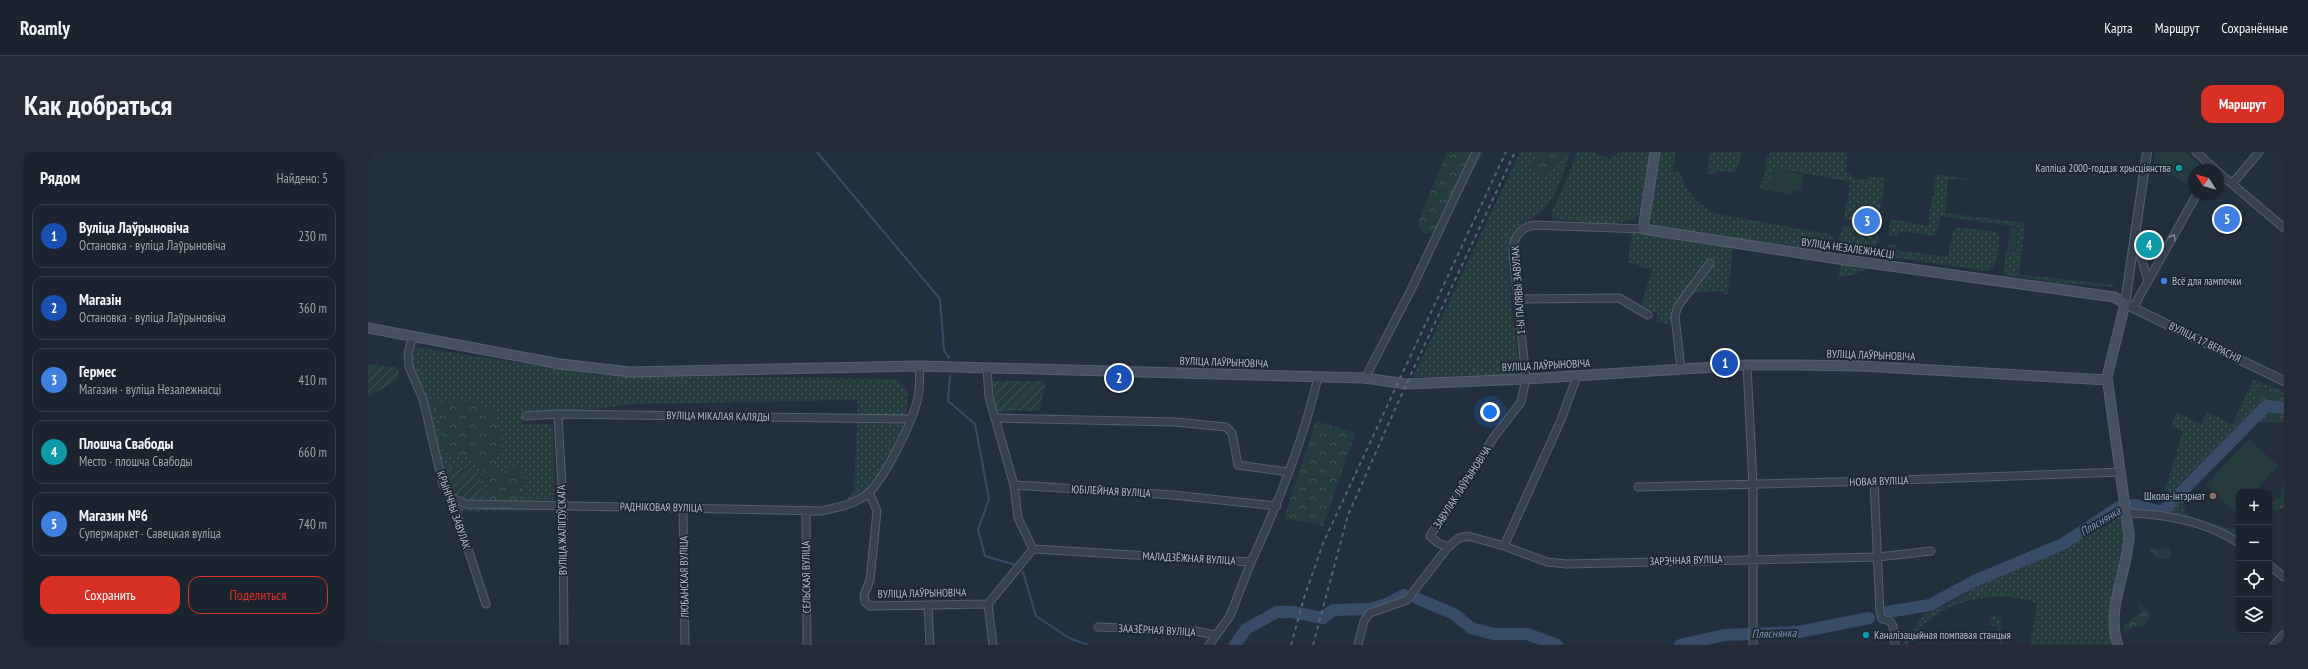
<!DOCTYPE html>
<html lang="ru">
<head>
<meta charset="utf-8">
<style>
	:root { --surface:#1b232e; --page:#242b36; --text:#f1f3f6; --muted:#a0a4aa; --line:#39404a; --accent:#d93025 }
	body { margin:0; font-family:"PT Sans Narrow",sans-serif; background:var(--page); color:var(--text) }
	.controls { position:absolute; right:12px; bottom:12px; display:grid; overflow:hidden; border-radius:8px; box-shadow:0 1px 3px #0004 }
	.controls button { width:36px; height:36px; display:grid; place-items:center; padding:0; border:0; border-bottom:1px solid var(--line); background:var(--surface); color:var(--text); font:20px sans-serif }
	.compass { position:absolute; left:1820px; top:12px; width:36px; height:36px; border-radius:50%; background:var(--surface); box-shadow:0 1px 3px #0004; rotate:307deg }
	.you { position:absolute; left:1122px; top:260px; width:14px; height:14px; margin:-10px; border:3px solid #fff; border-radius:50%; background:#1a73e8; box-shadow:0 0 0 6px #1a73e833 }
	.badge { display:grid; place-items:center; width:26px; height:26px; border-radius:50%; background:var(--accent); color:#fff; font-size:13px; font-weight:700 }
	.pin { position:absolute; translate:-50% -50%; border:2px solid #fff; box-shadow:0 1px 4px #0006 }
	.list { margin:0; padding:0; list-style:none }
	h2 { display:flex; justify-content:space-between; align-items:center; height:52px; margin:0; padding:0 16px; font-size:17px }
	h2 small { font-size:13px; font-weight:400; color:var(--muted) }
	.list li { display:grid; grid-template-columns:26px 1fr auto; gap:12px; align-items:center; box-sizing:border-box; height:64px; margin:0 8px 8px; padding:0 8px; border:1px solid var(--line); border-radius:12px }
	.list b { display:block; font-size:15px; white-space:nowrap }
	.list p { margin:0; font-size:13px; white-space:nowrap; color:var(--muted) }
	.list em { font-size:13px; font-style:normal; color:var(--muted) }
	.actions { display:flex; gap:8px; padding:12px 16px }
	.actions a { flex:1; padding:9px 0; border:1px solid var(--accent); border-radius:12px; text-align:center; font-size:14px; color:var(--accent) }
	.actions .main { background:var(--accent); color:#fff }
	.icon { flex:none; width:22px; height:22px; fill:none; stroke:currentColor; stroke-width:2; stroke-linecap:round; stroke-linejoin:round }
	.map { position:relative; flex:none; width:1916px; height:493px; overflow:hidden; border-radius:12px }
	header { display:flex; align-items:center; gap:24px; box-sizing:border-box; height:56px; padding:0 20px; background:var(--surface); border-bottom:1px solid var(--line) }
	header strong { font-size:19px }
	nav { display:flex; gap:22px; margin-inline-start:auto; font-size:14px }
	.intro { display:flex; align-items:center; justify-content:space-between; box-sizing:border-box; height:96px; padding:0 24px }
	h1 { margin:0; font-size:28px }
	.button { padding:10px 18px; border-radius:12px; background:var(--accent); color:#fff; font-size:14px; font-weight:700 }
	main { display:flex; gap:24px; padding:0 24px }
	aside { flex:1; background:var(--surface); border-radius:12px; box-shadow:0 1px 3px #0004 }
	.map>svg:first-child { display:block }
	.grass { fill:url(#grass-dots) }
	.forest { fill:url(#forest-crowns) }
	.park { fill:#263c3f }
	.garden { fill:url(#garden-furrows) }
	.lines { fill:none; stroke-linecap:round; stroke-linejoin:round }
	.stream { stroke:#394c67; stroke-width:2 }
	.river { stroke:#394c67; stroke-width:12 }
	.minor-casing { stroke:#565f6c; stroke-width:9 }
	.tertiary-casing { stroke:#565f6c; stroke-width:10 }
	.secondary-casing { stroke:#565f6c; stroke-width:11 }
	.minor { stroke:#38414e; stroke-width:7 }
	.tertiary { stroke:#38414e; stroke-width:8 }
	.secondary { stroke:#465061; stroke-width:9 }
	.rail { stroke:#5a6575; stroke-width:2; stroke-dasharray:4 4; stroke-linecap:butt }
	.oneway { stroke:#7c8592 }
	.culture-dot { fill:#0f9aa8; stroke:#1d2633; stroke-width:1.5 }
	.shop-dot { fill:#3f7fe0; stroke:#1d2633; stroke-width:1.5 }
	.education-dot { fill:#8d6e63; stroke:#1d2633; stroke-width:1.5 }
	.labels { text-anchor:middle; dominant-baseline:central; stroke-width:3.5; stroke-linejoin:round; paint-order:stroke }
	.poi-label { font-size:11px; fill:#b4bcc9; stroke:#1d2633; text-anchor:end }
	.street-label { font-size:11px; fill:#b4bcc9; stroke:#1d2633 }
	.water-label { font-size:12px; font-style:italic; fill:#7c92b1; stroke:#1d2633 }
</style>
</head>
<body>
<header>
<strong>Roamly</strong>
<nav><a>Карта</a><a>Маршрут</a><a>Сохранённые</a></nav>
</header>
<div class="intro"><h1>Как добраться</h1><a class="button">Маршрут</a></div>
<main>
<aside>
<h2>Рядом<small>Найдено: 5</small></h2>
<ul class="list">
<li><span class="badge" style="background:#1a4fb4">1</span><div><b>Вуліца Лаўрыновіча</b><p>Остановка · вуліца Лаўрыновіча</p></div><em>230 m</em></li>
<li><span class="badge" style="background:#1a4fb4">2</span><div><b>Магазін</b><p>Остановка · вуліца Лаўрыновіча</p></div><em>360 m</em></li>
<li><span class="badge" style="background:#3f7fe0">3</span><div><b>Гермес</b><p>Магазин · вуліца Незалежнасці</p></div><em>410 m</em></li>
<li><span class="badge" style="background:#0f9aa8">4</span><div><b>Плошча Свабоды</b><p>Место · плошча Свабоды</p></div><em>660 m</em></li>
<li><span class="badge" style="background:#3f7fe0">5</span><div><b>Магазин №6</b><p>Супермаркет · Савецкая вуліца</p></div><em>740 m</em></li>
</ul>
<div class="actions"><a class="main">Сохранить</a><a>Поделиться</a></div>
</aside>
<div class="map">
<svg width="1916" height="493" viewBox="0 0 1916 493">
	<defs>
		<pattern id="grass-dots" width="8" height="8" patternUnits="userSpaceOnUse"><rect width="8" height="8" fill="#263c3f"/><path d="M2 2h.1M6 6h.1" fill="none" stroke="#435659" stroke-width="1.8" stroke-linecap="round"/></pattern>
		<pattern id="forest-crowns" width="20" height="18" patternUnits="userSpaceOnUse"><rect width="20" height="18" fill="#263c3f"/><path d="M2 6a3 3 0 1 1 6 0M12 15a3 3 0 1 1 6 0" fill="none" stroke="#435659"/></pattern>
		<pattern id="garden-furrows" width="10" height="10" patternUnits="userSpaceOnUse"><rect width="10" height="10" fill="#263c3f"/><path d="M-1 1l2-2M0 10L10 0M9 11l2-2" fill="none" stroke="#435659"/></pattern>
	</defs>
	<rect width="100%" height="100%" fill="#242f3e"/>
	<!-- grass -->
	<path class="grass" d="M1152,0H1202C1196,19 1189,46 1173,60C1164,68 1151,70 1145,82C1135,99 1148,195 1152,218L1150,221L1142,223L1045,225Z
		M1209,0H1224L1242,7L1252,0H1283C1281,14 1279,50 1272,61C1262,79 1203,68 1185,66L1183,63L1184,59L1197,32Z
		M1292,0H1308L1305,19L1312,21L1318,35L1328,49L1349,62L1466,83L1462,100L1287,74L1282,67Z
		M1342,0H1374L1368,21L1351,19L1347,22H1339Z
		M1402,0H1479L1478,21L1483,22L1486,27H1499V24L1517,26L1512,61L1491,58L1489,70L1476,67L1482,31L1479,29L1406,16L1401,38L1391,37L1399,13L1397,12L1399,4L1401,5Z
		M1567,22L1604,28L1580,27L1577,61L1657,71L1651,122L1747,133V135L1691,131L1640,123L1636,120L1638,99L1648,100L1651,75L1573,64L1568,84L1532,79L1528,85L1521,83L1523,67L1560,74L1564,44H1566Z
		M1475,74L1486,75V82L1497,86L1502,82H1511L1506,105L1496,104L1497,97L1476,94L1474,102C1466,96 1472,83 1475,74Z
		M1589,75L1629,80L1631,84C1630,97 1632,111 1620,119L1530,106L1523,105L1517,99L1521,92H1525L1529,95V98L1580,105L1585,78Z
		M1264,81L1365,96L1360,142H1355V139L1315,142L1306,154L1303,173L1288,169L1290,162L1272,155L1284,118L1260,110Z
		M1473,113L1501,116L1488,122L1470,126Z
		M48,195L228,223L527,227L536,234L540,241L536,274L502,338L470,356L486,339L490,248L268,252L158,264L153,272H181L185,275L186,356L183,358L91,359L82,353L80,346L75,320L46,221L43,204Z
		M1886,227L1916,240V270H1886L1821,339L1816,349L1817,361L1825,367L1871,379V388L1861,381L1840,372L1764,357L1763,354L1767,353L1794,360L1802,352L1804,342L1797,338L1815,279L1803,274L1808,260L1833,272L1839,260L1864,272Z
		M1753,355C1755,370 1757,386 1755,401C1750,431 1735,463 1745,493H1662L1669,451C1632,438 1587,446 1557,471C1550,477 1545,486 1539,493H1535L1542,480L1556,463L1586,449L1618,427V425L1695,392L1720,374Z
		M1628,463L1633,468L1634,493H1631L1630,474H1622L1623,465Z"/>
	<!-- forest -->
	<path class="forest" d="M1079,0H1115L1110,12L1088,36L1066,80L1057,82L1050,74L1054,60Z
		M1171,0H1196C1193,13 1182,19 1170,25L1164,14Z
		M1897,235L1911,239L1916,244V268L1893,266L1888,259L1886,244Z
		M69,245L74,252L100,248L125,258C130,269 132,281 131,293C131,302 126,313 130,322L147,315C164,322 148,336 154,349L177,348L183,349L182,356L123,357C115,344 122,322 110,310C101,302 90,308 81,302C79,301 76,297 75,295C73,289 75,282 74,276C72,266 65,258 65,247Z
		M948,269L987,281L955,374L916,366Z
		M1916,331V355L1907,359L1902,358L1901,350L1912,346Z
		M1783,395L1792,398L1797,395L1802,397L1803,406L1790,407L1782,399Z
		M1771,450L1782,461L1783,466L1774,475L1767,474L1758,480L1755,479V474L1773,460L1770,452Z"/>
	<!-- park -->
	<path class="park" d="M1788,0H1817L1833,14V18H1826V30L1824,34L1785,15Z
		M1406,16L1436,23L1433,39L1426,38L1424,43L1401,38Z
		M1642,75L1650,76L1647,99L1639,98Z
		M1881,287L1910,314L1886,340H1871V356L1867,360L1838,333Z"/>
	<!-- garden -->
	<path class="garden" d="M0,212L31,216V227L0,245Z
		M625,229H678L671,259H630L628,257Z
		M108,315L120,357H90L77,316Z"/>
	<g class="lines">
		<!-- stream -->
		<path class="stream" d="M449,0L572,147L576,198L581,206
			M582,224L580,249L607,272L621,347L610,378L617,404L648,413
			M655,420L668,464L701,486L720,493"/>
		<!-- river -->
		<path class="river" d="M1050,447L1086,462L1103,476L1125,482H1159L1189,493
			M1519,460L1562,453L1606,429L1695,392L1751,355L1767,353L1794,360L1898,254L1916,256
			M867,493L878,477L909,460H924L955,466L965,458L1001,457L1016,453L1036,443
			M1312,493L1356,483L1431,480L1501,466"/>
		<defs>
			<path id="minor" d="M1828,0L1848,18
				M1850,20L1916,76
				M1864,32L1891,0
				M1767,85L1780,129
				M1150,147L1251,146L1280,163
				M1765,156L1829,42
				M45,184L40,201L41,215L55,247L75,333L83,345L118,452
				M1379,213L1385,332V493
				M619,216L621,245L646,333L805,343L909,354
				M1313,217L1307,164L1310,154L1342,111
				M997,226L1043,138L1108,0
				M190,262L195,354L196,493
				M158,264L190,262L542,267
				M628,266L807,270L858,275L864,281L870,313L920,320
				M1506,329L1512,460L1514,467L1522,469L1525,474L1527,493
				M646,333L650,366L665,397
				M1270,335L1506,329L1753,320
				M501,340L509,359L502,428L496,443L497,450L502,454L620,452L665,397
				M83,345L98,352L454,359C469,355 484,353 497,344C515,331 546,267 550,245C552,235 552,224 551,214
				M315,356L317,493
				M438,358L439,493
				M1759,361C1797,362 1838,369 1871,391
				M1136,394L1193,268L1209,224
				M1080,395L1070,391L1062,384L1126,285L1153,250L1158,227L1145,102C1145,87 1150,76 1166,73L1275,77
				M665,397L883,410L862,464L841,493
				M883,410C911,350 935,289 950,225
				M1901,413L1916,425
				M620,452L625,493
				M560,453L562,493
				M730,475L827,479L847,483
				M990,493L996,469L1002,461L1039,448L1080,395L1091,386L1100,384L1136,394L1179,410L1199,412L1510,405L1563,399
				M1906,493L1916,482"/>
			<path id="tertiary" d="M1779,0L1757,152L1916,229"/>
			<path id="secondary" d="M1287,0L1275,77L1464,106L1746,145L1757,152L1739,225L1761,383C1760,420 1737,457 1750,493
				M0,176L192,212L262,220L551,214L997,226L1038,232L1158,227L1379,213H1429L1493,214L1739,228"/>
		</defs>
		<!-- minor casing -->
		<use href="#minor" class="minor-casing"/>
		<!-- tertiary casing -->
		<use href="#tertiary" class="tertiary-casing"/>
		<!-- secondary casing -->
		<use href="#secondary" class="secondary-casing"/>
		<!-- minor -->
		<use href="#minor" class="minor"/>
		<!-- tertiary -->
		<use href="#tertiary" class="tertiary"/>
		<!-- secondary -->
		<use href="#secondary" class="secondary"/>
		<!-- rail -->
		<path class="rail" d="M923,493L936,446L956,389L1138,0
			M945,493L980,363L1036,237L1147,0"/>
	</g>
	<!-- one-way arrows -->
	<defs><path id="oneway-chevron" d="M-2-3.5L2.5 0L-2 3.5" fill="none" stroke-width="1.6" stroke-linecap="round" stroke-linejoin="round"/></defs>
	<use class="oneway" href="#oneway-chevron" transform="translate(1805 85) rotate(-60)"/>
	<!-- markers -->
	<g class="culture-dot">
		<circle cx="1811" cy="16" r="4"/>
		<circle cx="1498" cy="483" r="4"/>
	</g>
	<circle class="shop-dot" cx="1796" cy="129" r="4"/>
	<circle class="education-dot" cx="1845" cy="344" r="4"/>
	<g class="labels">
		<!-- poi labels -->
		<g class="poi-label">
			<text x="1803" y="16">Капліца 2000-годдзя хрысціянства</text>
			<text x="1804" y="129" text-anchor="start">Всё для лампочки</text>
			<text x="1837" y="344">Школа-інтэрнат</text>
			<text x="1506" y="483" text-anchor="start">Каналізацыйная помпавая станцыя</text>
		</g>
		<!-- street labels -->
		<g class="street-label">
			<text transform="translate(1480 96) rotate(8)">ВУЛІЦА НЕЗАЛЕЖНАСЦІ</text>
			<text transform="translate(1150 138) rotate(-94)">1-Ы ПАЛЯВЫ ЗАВУЛАК</text>
			<text transform="translate(1837 190) rotate(26)">ВУЛІЦА 17 ВЕРАСНЯ</text>
			<text transform="translate(1503 203) rotate(2)">ВУЛІЦА ЛАЎРЫНОВІЧА</text>
			<text transform="translate(856 210) rotate(2)">ВУЛІЦА ЛАЎРЫНОВІЧА</text>
			<text transform="translate(1178 213) rotate(-3)">ВУЛІЦА ЛАЎРЫНОВІЧА</text>
			<text transform="translate(350 264) rotate(1)">ВУЛІЦА МІКАЛАЯ КАЛЯДЫ</text>
			<text transform="translate(1511 329) rotate(-2)">НОВАЯ ВУЛІЦА</text>
			<text transform="translate(1094 335) rotate(-57)">ЗАВУЛАК ЛАЎРЫНОВІЧА</text>
			<text transform="translate(743 339) rotate(3)">ЮБІЛЕЙНАЯ ВУЛІЦА</text>
			<text transform="translate(293 355) rotate(1)">РАДНІКОВАЯ ВУЛІЦА</text>
			<text transform="translate(86 358) rotate(71)">КРЫНІЧНЫ ЗАВУЛАК</text>
			<text transform="translate(194 378) rotate(-91)">ВУЛІЦА ЖАЛІГОЎСКАГА</text>
			<text transform="translate(821 406) rotate(3)">МАЛАДЗЁЖНАЯ ВУЛІЦА</text>
			<text transform="translate(1318 408) rotate(-2)">ЗАРЭЧНАЯ ВУЛІЦА</text>
			<text transform="translate(316 425) rotate(-91)">ЛЮБАНСКАЯ ВУЛІЦА</text>
			<text transform="translate(438 425) rotate(-91)">СЕЛЬСКАЯ ВУЛІЦА</text>
			<text transform="translate(554 441) rotate(-1)">ВУЛІЦА ЛАЎРЫНОВІЧА</text>
			<text transform="translate(789 478) rotate(3)">ЗААЗЁРНАЯ ВУЛІЦА</text>
		</g>
		<!-- water labels -->
		<g class="water-label">
			<text transform="translate(1732 369) rotate(-31)">Пляснянка</text>
			<text transform="translate(1406 481) rotate(-2)">Пляснянка</text>
		</g>
	</g>
</svg>
<div class="controls">
<button>+</button>
<button>−</button>
<button><svg class="icon" aria-label="locate" viewBox="0 0 24 24"><circle cx="12" cy="12" r="6"/><path d="M12 2v4M12 18v4M2 12h4M18 12h4"/></svg></button>
<button><svg class="icon" aria-label="layers" viewBox="0 0 24 24"><path d="M12 4l9 5-9 5-9-5zM3 14l9 5 9-5"/></svg></button>
</div>
<svg class="compass" viewBox="-18 -18 36 36"><path d="M0-13l5 13h-10z" fill="#e53935"/><path d="M0 13l5-13h-10z" fill="#a0a4aa"/></svg>
<div class="you"></div>
<div class="pin badge" style="left:1357px;top:211px;background:#1a4fb4">1</div>
<div class="pin badge" style="left:751px;top:226px;background:#1a4fb4">2</div>
<div class="pin badge" style="left:1499px;top:69px;background:#3f7fe0">3</div>
<div class="pin badge" style="left:1781px;top:93px;background:#0f9aa8">4</div>
<div class="pin badge" style="left:1859px;top:67px;background:#3f7fe0">5</div>
</div>
</main>
</body>
</html>
